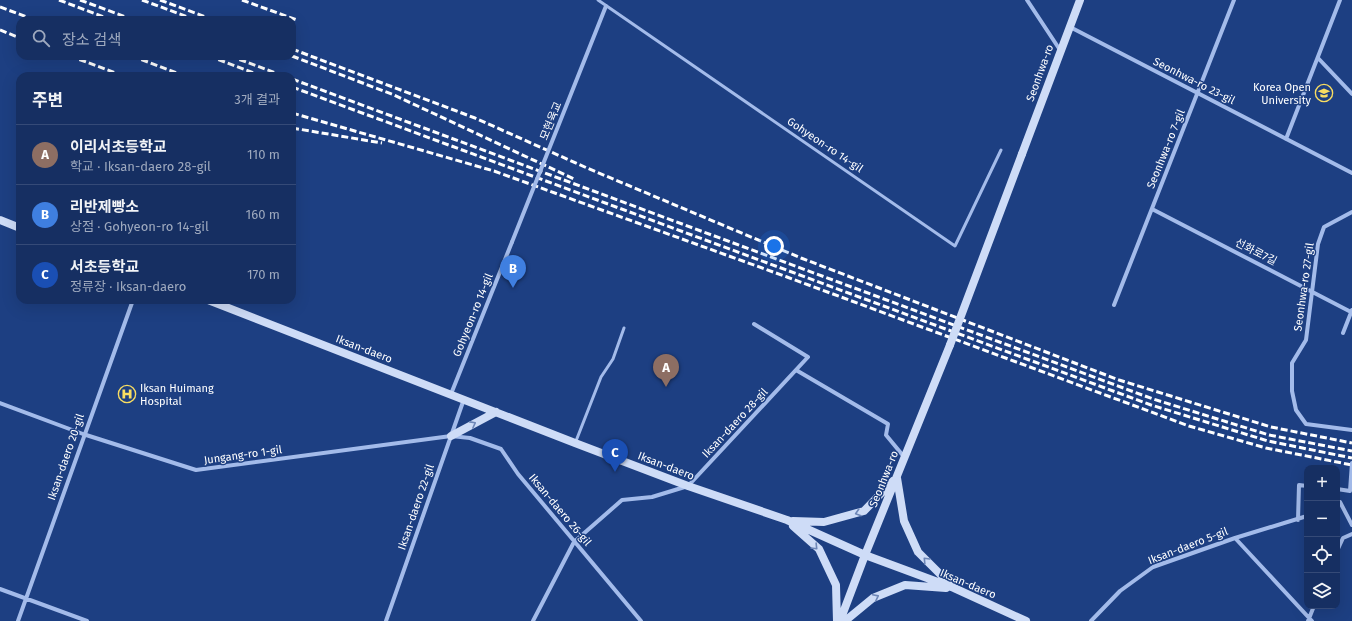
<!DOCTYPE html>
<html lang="ko">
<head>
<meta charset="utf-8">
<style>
	:root { --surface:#162f62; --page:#1f3768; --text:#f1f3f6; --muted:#9ea9be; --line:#354a77; --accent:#f9dd61 }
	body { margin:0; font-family:"Fira Sans","Noto Sans KR",sans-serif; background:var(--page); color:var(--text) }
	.controls { position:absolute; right:12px; bottom:12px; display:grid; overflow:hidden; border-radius:8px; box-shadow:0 4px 16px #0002 }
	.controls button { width:36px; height:36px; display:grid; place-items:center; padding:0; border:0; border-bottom:1px solid var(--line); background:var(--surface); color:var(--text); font:20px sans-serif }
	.you { position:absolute; left:774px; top:246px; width:14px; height:14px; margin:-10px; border:3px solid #fff; border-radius:50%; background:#1a73e8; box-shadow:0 0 0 6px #1a73e833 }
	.badge { display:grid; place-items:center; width:26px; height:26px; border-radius:50%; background:var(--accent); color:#fff; font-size:13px; font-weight:700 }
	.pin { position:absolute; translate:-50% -33px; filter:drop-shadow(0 1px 2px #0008) }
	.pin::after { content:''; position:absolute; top:21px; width:14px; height:12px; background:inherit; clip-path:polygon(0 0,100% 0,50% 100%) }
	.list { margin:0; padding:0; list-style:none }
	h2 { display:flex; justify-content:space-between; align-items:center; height:52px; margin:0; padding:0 16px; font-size:17px }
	h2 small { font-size:13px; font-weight:400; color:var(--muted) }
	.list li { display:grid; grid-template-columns:26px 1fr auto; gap:12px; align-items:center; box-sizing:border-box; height:60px; padding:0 16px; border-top:1px solid var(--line) }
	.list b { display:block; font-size:15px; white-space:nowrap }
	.list p { margin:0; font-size:13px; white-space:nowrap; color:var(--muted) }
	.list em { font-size:13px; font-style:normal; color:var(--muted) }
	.icon { flex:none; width:22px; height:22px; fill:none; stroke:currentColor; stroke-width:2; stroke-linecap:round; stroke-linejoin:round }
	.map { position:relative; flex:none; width:1352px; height:621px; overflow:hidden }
	.search { position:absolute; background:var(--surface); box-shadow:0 4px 16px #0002; left:16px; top:16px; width:280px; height:44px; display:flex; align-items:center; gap:10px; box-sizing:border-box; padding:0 14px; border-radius:12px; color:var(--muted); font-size:15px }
	.panel { position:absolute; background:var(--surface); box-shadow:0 4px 16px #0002; left:16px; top:72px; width:280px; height:232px; border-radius:12px }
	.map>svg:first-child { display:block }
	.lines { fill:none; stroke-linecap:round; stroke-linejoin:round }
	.lane { stroke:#a3bbea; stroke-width:3 }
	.street { stroke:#a3bbea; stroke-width:4 }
	.secondary { stroke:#cedcf7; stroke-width:8 }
	.rail { stroke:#fff; stroke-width:3; stroke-dasharray:7 3; stroke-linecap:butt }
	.street-bridge { stroke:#a3bbea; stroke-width:4 }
	.secondary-bridge { stroke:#cedcf7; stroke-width:8 }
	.oneway { stroke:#6d86b7 }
	.labels { text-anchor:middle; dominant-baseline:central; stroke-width:3; stroke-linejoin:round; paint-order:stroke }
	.street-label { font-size:11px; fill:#fff; stroke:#1d3f82 }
	.poi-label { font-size:11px; fill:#fff; stroke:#1d3f82; text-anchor:end }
</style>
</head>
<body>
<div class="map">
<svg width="1352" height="621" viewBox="0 0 1352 621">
	<rect width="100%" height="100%" fill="#1d3f82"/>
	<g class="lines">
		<!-- lane -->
		<path class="lane" d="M598,0L955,246L1001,150
			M576,441L601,377L613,359L624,328"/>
		<!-- street -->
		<path class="street" d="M1027,0L1060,50
			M1070,27L1352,173
			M1318,58L1352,94
			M1286,139L1340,0
			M1152,209L1351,312
			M1352,212L1324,227L1318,244L1306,340L1292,363V391L1296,410L1306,424L1352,430
			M1114,305L1234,0
			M1343,333L1352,310
			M796,370L888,424L886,435L905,458
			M451,394L512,242
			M0,403L83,434L196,470L451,436L470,438L501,449L518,474L641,621
			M1337,503L1340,502L1352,525
			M1298,520L1299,485L1307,486
			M1235,538L1312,621
			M1337,551L1343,538L1352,534
			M0,589L87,621
			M18,621L133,300
			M386,621L464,399
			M533,621L574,542L622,500L652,497L688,486L808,357L754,324
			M1091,621L1120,591L1153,567L1235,538L1307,516
			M1308,621L1314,606"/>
		<!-- secondary -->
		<path class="secondary" d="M1022,154L1080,0
			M0,220L20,228
			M208,300L575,443L688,486L787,520L865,555L954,588L1026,621
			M451,436L496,412
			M897,478L904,521L918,552L952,586
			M793,521L824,522L864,511L893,481
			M793,526L819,549L836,585L837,621
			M840,621L865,555L950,345
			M845,621L873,598L905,585L946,588"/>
		<!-- rail -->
		<path class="rail" d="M59,0L112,20
			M80,0L134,20
			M142,0L196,20
			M160,0L214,20
			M242,0L297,20
			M0,7L35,20
			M0,30L20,38
			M292,49L475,118L587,168L801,258L1119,380L1271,427L1352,443
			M70,56L124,76
			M132,56L185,76
			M209,56L262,76
			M230,56L284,76
			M292,56L394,95L574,179
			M292,79L1153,399L1269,435L1352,451
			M292,87L1151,405L1268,441L1352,458
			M292,113L494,171L787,277L1189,426L1266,448L1352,465
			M292,128L382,143"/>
		<!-- street-bridge -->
		<path class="street-bridge" d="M512,242L606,6
			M1337,489L1350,491L1352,463"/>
		<!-- secondary-bridge -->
		<path class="secondary-bridge" d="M950,345L1022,154"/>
	</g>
	<!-- one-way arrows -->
	<defs><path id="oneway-chevron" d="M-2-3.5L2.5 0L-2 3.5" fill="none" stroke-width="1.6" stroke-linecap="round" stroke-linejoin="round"/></defs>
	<g class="oneway">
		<use href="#oneway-chevron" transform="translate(473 424) rotate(-28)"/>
		<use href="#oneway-chevron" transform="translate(858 513) rotate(162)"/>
		<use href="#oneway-chevron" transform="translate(815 547) rotate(46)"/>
		<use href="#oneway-chevron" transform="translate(926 560) rotate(-134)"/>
		<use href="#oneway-chevron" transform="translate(876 597) rotate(-26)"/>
	</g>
	<!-- icons -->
	<defs>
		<symbol id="university-ring" viewBox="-11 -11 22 22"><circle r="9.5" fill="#1d3f82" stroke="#f9dd61" stroke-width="1.5"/><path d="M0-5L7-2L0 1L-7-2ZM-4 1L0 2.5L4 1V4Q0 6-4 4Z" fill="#f9dd61"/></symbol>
		<symbol id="hospital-ring" viewBox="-11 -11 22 22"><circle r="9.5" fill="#1d3f82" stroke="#f9dd61" stroke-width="1.5"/><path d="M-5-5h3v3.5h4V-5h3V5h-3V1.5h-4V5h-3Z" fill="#f9dd61"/></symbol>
	</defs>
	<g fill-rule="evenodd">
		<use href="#university-ring" x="1314" y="83" width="20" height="20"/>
		<use href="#hospital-ring" x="117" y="384" width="20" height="20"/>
	</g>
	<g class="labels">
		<!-- street labels -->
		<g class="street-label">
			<text transform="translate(1040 73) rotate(-70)">Seonhwa-ro</text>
			<text transform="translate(1194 81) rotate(27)">Seonhwa-ro 23-gil</text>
			<text transform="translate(551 121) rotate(-68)">모현육교</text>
			<text transform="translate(825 145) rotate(34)">Gohyeon-ro 14-gil</text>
			<text transform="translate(1166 149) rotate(-68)">Seonhwa-ro 7-gil</text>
			<text transform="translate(1256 252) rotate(27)">선화로7길</text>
			<text transform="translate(1304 287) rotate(-82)">Seonhwa-ro 27-gil</text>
			<text transform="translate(473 315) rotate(-68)">Gohyeon-ro 14-gil</text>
			<text transform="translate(364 349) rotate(21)">Iksan-daero</text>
			<text transform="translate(735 423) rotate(-47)">Iksan-daero 28-gil</text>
			<text transform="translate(243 455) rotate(-8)">Jungang-ro 1-gil</text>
			<text transform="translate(66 457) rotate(-71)">Iksan-daero 20-gil</text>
			<text transform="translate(666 466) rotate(21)">Iksan-daero</text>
			<text transform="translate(884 479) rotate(-68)">Seonhwa-ro</text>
			<text transform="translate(416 507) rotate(-71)">Iksan-daero 22-gil</text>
			<text transform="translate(560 510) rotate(50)">Iksan-daero 26-gil</text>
			<text transform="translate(1188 546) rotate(-21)">Iksan-daero 5-gil</text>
			<text transform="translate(968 584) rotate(23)">Iksan-daero</text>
		</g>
		<!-- poi labels -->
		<g class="poi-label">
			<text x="1311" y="87">Korea Open<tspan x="1311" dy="13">University</tspan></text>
			<text x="140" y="388" text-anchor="start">Iksan Huimang<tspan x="140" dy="13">Hospital</tspan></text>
		</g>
	</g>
</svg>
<div class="controls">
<button>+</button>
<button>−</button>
<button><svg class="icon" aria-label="locate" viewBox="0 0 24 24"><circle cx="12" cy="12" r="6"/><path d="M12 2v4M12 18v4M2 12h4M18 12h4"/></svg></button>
<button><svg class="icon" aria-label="layers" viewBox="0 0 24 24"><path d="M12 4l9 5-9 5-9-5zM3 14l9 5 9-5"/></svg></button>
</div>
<div class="you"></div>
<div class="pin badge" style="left:666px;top:387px;background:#8d6e63">A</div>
<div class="pin badge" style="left:513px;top:288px;background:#3f7fe0">B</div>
<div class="pin badge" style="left:615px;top:472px;background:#1a4fb4">C</div>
<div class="search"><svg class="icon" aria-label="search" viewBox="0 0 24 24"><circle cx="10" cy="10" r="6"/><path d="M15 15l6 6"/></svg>장소 검색</div>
<section class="panel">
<h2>주변<small>3개 결과</small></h2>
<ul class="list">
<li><span class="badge" style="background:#8d6e63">A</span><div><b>이리서초등학교</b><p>학교 · Iksan-daero 28-gil</p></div><em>110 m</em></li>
<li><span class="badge" style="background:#3f7fe0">B</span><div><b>리반제빵소</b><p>상점 · Gohyeon-ro 14-gil</p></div><em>160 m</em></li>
<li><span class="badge" style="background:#1a4fb4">C</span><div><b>서초등학교</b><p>정류장 · Iksan-daero</p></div><em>170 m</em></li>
</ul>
</section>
</div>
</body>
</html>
